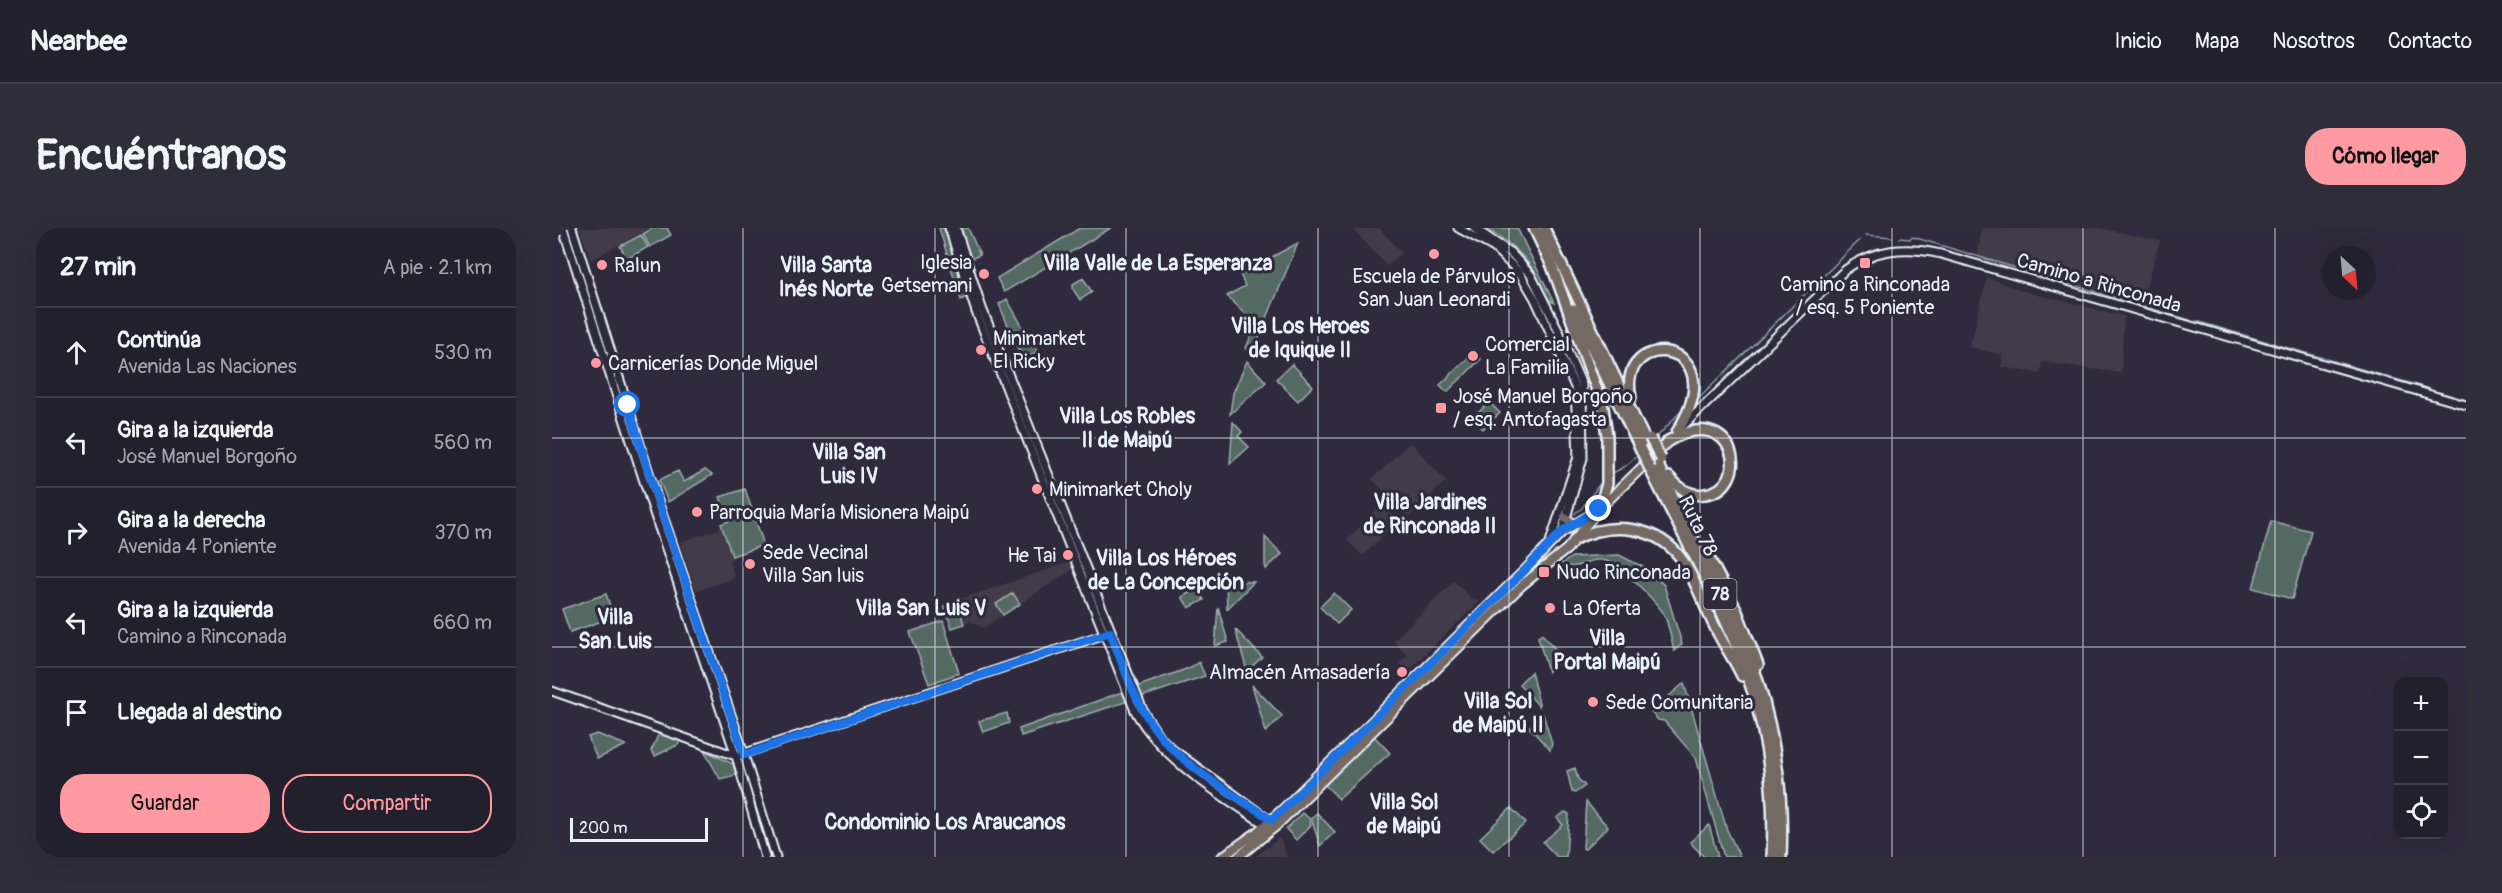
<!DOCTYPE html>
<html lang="es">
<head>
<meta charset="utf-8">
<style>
	:root { --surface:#23202e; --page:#2f2d3a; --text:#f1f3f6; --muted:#a3a3aa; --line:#403e4a; --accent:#ff9aa2 }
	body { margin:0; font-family:Pangolin,sans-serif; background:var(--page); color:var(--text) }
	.controls { position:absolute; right:18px; bottom:18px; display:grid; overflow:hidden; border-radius:12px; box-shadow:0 6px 24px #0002 }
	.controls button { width:54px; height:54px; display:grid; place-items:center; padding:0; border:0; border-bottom:2px solid var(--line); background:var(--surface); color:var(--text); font:30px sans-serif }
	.compass { position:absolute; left:1770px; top:18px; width:54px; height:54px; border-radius:50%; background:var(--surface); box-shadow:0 6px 24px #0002; rotate:154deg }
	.scale { position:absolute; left:18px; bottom:15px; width:138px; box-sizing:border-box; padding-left:6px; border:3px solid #e8f1f8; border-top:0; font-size:16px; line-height:21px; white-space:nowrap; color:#e8f1f8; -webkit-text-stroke:4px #2f2a3d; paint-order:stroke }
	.stop { position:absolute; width:18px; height:18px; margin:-14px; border:4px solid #1a73e8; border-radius:50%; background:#fff }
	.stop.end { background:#1a73e8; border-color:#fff; box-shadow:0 2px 6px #0008 }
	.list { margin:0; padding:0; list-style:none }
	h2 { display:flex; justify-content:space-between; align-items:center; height:78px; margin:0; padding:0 24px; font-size:26px }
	h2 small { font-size:20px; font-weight:400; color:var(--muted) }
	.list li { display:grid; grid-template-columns:39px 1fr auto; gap:18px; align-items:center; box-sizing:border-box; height:90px; padding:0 24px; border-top:2px solid var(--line) }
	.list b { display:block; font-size:22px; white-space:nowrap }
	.list p { margin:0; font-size:20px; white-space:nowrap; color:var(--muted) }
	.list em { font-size:20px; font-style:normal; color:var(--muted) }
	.actions { display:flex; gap:12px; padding:18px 24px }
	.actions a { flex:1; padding:14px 0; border:2px solid var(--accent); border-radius:24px; text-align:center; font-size:21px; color:var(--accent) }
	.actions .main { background:var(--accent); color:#111 }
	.icon { flex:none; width:33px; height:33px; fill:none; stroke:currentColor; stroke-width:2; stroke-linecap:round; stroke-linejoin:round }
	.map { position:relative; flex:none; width:1914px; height:629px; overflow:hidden; border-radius:24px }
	header { display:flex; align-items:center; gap:36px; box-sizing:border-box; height:84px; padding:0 30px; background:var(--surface); border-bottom:2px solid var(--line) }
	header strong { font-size:28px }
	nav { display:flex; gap:33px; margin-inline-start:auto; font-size:21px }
	.intro { display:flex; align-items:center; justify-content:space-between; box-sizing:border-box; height:144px; padding:0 36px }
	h1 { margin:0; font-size:42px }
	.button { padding:15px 27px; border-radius:24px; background:var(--accent); color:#111; font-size:21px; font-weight:700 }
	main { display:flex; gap:36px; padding:0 36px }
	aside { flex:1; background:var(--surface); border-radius:24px; box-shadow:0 6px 24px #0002 }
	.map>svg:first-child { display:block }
	.built { fill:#433a48 }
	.green { fill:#546963; stroke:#9eadae; stroke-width:1.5 }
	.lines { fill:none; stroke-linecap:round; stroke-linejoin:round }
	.stream { stroke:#899ba9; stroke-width:1.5 }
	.secondary-casing { stroke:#e8f1f8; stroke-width:11 }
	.primary-casing { stroke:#e8f1f8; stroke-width:12 }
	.highway-casing { stroke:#e8f1f8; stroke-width:14 }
	.secondary { stroke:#2f2a3d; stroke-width:7 }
	.primary { stroke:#756964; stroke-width:8 }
	.highway { stroke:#756964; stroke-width:9 }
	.highway-bridge-casing { stroke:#e8f1f8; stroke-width:14; stroke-linecap:butt }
	.highway-bridge { stroke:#756964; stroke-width:9 }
	.route { stroke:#1a73e8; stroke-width:8 }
	.grid { fill:none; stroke:#e8f1f8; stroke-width:1.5; stroke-opacity:0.55 }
	.poi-dot { fill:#ff9aa2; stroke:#2f2a3d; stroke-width:2 }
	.labels { text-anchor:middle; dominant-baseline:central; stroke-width:6; stroke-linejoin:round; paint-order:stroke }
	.shield { fill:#2f2a3d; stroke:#b0b5c0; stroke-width:1.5 }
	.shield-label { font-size:18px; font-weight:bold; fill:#e8f1f8 }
	.poi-label { font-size:20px; fill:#e8f1f8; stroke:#2f2a3d; text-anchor:start }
	.street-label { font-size:20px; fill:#e8f1f8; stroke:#2f2a3d }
	.neighbourhood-label { font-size:21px; font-weight:bold; fill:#e8f1f8; stroke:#2f2a3d }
</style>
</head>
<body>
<header>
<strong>Nearbee</strong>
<nav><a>Inicio</a><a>Mapa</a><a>Nosotros</a><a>Contacto</a></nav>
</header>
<div class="intro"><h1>Encuéntranos</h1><a class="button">Cómo llegar</a></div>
<main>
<aside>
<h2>27 min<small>A pie · 2.1 km</small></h2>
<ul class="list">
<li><svg class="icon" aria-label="ahead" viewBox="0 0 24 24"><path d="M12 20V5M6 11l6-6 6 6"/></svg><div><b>Continúa</b><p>Avenida Las Naciones</p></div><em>530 m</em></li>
<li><svg class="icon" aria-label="left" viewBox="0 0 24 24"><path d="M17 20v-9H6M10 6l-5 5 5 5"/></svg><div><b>Gira a la izquierda</b><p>José Manuel Borgoño</p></div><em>560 m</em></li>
<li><svg class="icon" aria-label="right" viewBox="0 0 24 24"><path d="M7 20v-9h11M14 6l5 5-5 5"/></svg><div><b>Gira a la derecha</b><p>Avenida 4 Poniente</p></div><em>370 m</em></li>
<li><svg class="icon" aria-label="left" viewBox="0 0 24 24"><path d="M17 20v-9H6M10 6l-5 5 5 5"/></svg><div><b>Gira a la izquierda</b><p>Camino a Rinconada</p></div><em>660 m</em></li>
<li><svg class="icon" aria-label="arrive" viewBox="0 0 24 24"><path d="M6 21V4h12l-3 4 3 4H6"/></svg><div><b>Llegada al destino</b></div></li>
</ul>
<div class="actions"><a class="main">Guardar</a><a>Compartir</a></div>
</aside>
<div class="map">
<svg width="1914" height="629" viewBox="0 0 1914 629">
	<rect width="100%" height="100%" fill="#2f2a3d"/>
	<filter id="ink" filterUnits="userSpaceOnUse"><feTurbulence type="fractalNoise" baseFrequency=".0167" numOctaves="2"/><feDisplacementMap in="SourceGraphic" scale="12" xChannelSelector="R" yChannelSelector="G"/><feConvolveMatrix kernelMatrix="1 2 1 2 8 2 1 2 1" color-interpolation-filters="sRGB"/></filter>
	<g filter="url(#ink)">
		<!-- built -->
		<path class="built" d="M27,0H98L39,32Z
			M800,0H827L850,25L835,38Z
			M1430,0H1548L1608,13L1589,77L1425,32Z
			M1435,49L1467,62L1572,88L1569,145L1490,134L1488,146L1450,139L1451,127L1418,119Z
			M859,215L894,253L857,289L820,251L856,216Z
			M830,276L846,292L811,328L795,312Z
			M170,300L181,330L177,332L183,350L144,363L128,314Z
			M518,334L521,341L431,400L418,393L400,400L391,377Z
			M902,353L921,372L928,373L856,443L847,435L855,427L841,413Z
			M728,609L735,629H703Z"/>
		<!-- green -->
		<path class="green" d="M101,0H115L119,7L98,19L91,6Z
			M387,0H393L415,69L409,72Z
			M409,0H416L428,27L418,31Z
			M528,0H559L452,64L445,50Z
			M933,0H965L1002,75C990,69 987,51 980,40C968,23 951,10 933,0Z
			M89,7L96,19L75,31L68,18Z
			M746,15L700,126L694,120L704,96L675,68L693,58L688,46Z
			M531,50L540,64L528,72L521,61V56Z
			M455,71L473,103L461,110L447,76Z
			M477,106L485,123L471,133L463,114Z
			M922,124L929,131L895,164L888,157Z
			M695,133L714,154L678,186L681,165Z
			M740,136L761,158L746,173L724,151Z
			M937,174L948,185L931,201L921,190Z
			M681,194L690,204L686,208L697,219L678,236Z
			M153,242L160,247L116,274L107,252L126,243L132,254Z
			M193,261L212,317L180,328L169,296L177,293L168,269Z
			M1719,293L1759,303L1740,371L1701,360Z
			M713,309L730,326L714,341L713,337Z
			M1067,327L1093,340L1112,357L1130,416L1122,423C1119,412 1117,393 1110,383C1100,370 1065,333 1050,332C1035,330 1025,344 1010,336L1020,329Z
			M674,353L702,354L675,381Z
			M645,360L652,372L637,380L630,369Z
			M461,365L468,376L451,387L444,376Z
			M782,365L799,382L785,396L768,379Z
			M54,366L62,389L18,404L10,381Z
			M405,374L412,396L400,400L392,378Z
			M666,379L676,414L663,418Z
			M391,393L407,445L377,456L358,404Z
			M683,401L710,429L695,443Z
			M990,406L1011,430L996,444L986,409Z
			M647,434L653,448L469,508L467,501L637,440Z
			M979,444L987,475V478L967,456Z
			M1132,455L1175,602L1188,629H1172L1144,530L1112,493L1106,492L1099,484Z
			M700,457L730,488L714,504Z
			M455,485L457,495L431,504L427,493Z
			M991,486L1000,516L998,522L977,499Z
			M108,503L129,511L126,517L103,528L99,523Z
			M45,506L74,517L45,531L36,509Z
			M821,507L838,525L787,571L774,558L773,553Z
			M152,522L181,536L184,547L168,551Z
			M1023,540L1026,551L1033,558L1023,565L1020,564L1015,543Z
			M1034,574L1056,599L1033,621L1031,620Z
			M959,580L974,595L941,623L928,610Z
			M1013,584L1017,586L1014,629H1005L991,614L1011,597L1005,590Z
			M750,585L757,590L759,597L744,612L734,601Z
			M765,585L783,604L768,618L759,590Z
			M1157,597L1166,629H1152L1138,614Z"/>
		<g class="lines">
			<!-- stream -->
			<path class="stream" d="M1314,7L1340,9
				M1347,10L1358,11L1361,9L1638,92
				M1644,93L1878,161
				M1886,164L1914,172
				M1144,173L1308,12
				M1103,211L1132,180
				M1059,246L1072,239L1087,227
				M1022,286L1030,280L1050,253"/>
			<defs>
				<path id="secondary" d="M11,0L103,288L184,528L213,629
					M20,0L107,276L183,498L224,629
					M397,0L424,84L583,483C612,534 666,565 714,597L724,598
					M404,0L430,80L592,485L607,508L620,521L723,596
					M906,0L942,20L967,44L983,71L1023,159L1026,229L998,314
					M922,0L959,25L979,47L1006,101L1030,157L1031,230L1010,304
					M1128,201L1293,42C1323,20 1354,18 1389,26L1914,177
					M0,463L184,528L556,405"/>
				<path id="primary" d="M1013,289L1021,296
					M670,629L704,605L731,581L973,342L1010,304L1041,285
					M686,629L724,598L970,357L1015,321L1047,281L1120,210"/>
				<path id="highway" d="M982,0L1000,38
					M992,0L1094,214
					M999,35L1051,179L1055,208V256L1047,281
					M1021,81L1088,220
					M1079,169C1063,99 1185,109 1125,204
					M1116,213C1184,173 1201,260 1153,266C1138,269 1127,260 1117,249
					M1105,235C1124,275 1143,314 1162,354C1178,385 1194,416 1205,450C1223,507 1232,568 1229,629
					M1098,241C1133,313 1176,385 1200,462C1217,515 1223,573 1220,629
					M1023,311C1060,293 1106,297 1131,333C1144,353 1152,378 1163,399C1171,416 1182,431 1190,448
					M1150,317L1184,381L1206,437"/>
			</defs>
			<!-- secondary casing -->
			<use href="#secondary" class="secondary-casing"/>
			<!-- primary casing -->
			<use href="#primary" class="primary-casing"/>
			<!-- highway casing -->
			<use href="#highway" class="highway-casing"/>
			<!-- secondary -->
			<use href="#secondary" class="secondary"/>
			<!-- primary -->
			<use href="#primary" class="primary"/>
			<!-- highway -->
			<use href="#highway" class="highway"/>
			<defs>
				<path id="highway-bridge" d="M1098,210L1109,231
					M1088,220L1098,241"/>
			</defs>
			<!-- highway-bridge casing -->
			<use href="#highway-bridge" class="highway-bridge-casing"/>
			<!-- highway-bridge -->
			<use href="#highway-bridge" class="highway-bridge"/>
		</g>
	</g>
	<g class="lines" filter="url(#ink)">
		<!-- route -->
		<path class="route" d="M76,177L107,276L192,527L558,404C571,437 582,473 603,501C629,538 682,566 720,592L973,342L1010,303L1047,281"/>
	</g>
	<!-- grid -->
	<path class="grid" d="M191,0V629M383,0V629M574,0V629M766,0V629M957,0V629M1148,0V629M1340,0V629M1531,0V629M1723,0V629M0,210H1914M0,419H1914"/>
	<!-- markers -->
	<g class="poi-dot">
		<circle cx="882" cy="26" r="6"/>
		<rect x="1307" y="29" width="12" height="12" rx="3"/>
		<circle cx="50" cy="37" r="6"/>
		<circle cx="432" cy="46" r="6"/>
		<circle cx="429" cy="122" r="6"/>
		<circle cx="921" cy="128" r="6"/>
		<circle cx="44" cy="135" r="6"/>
		<rect x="883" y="174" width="12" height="12" rx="3"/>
		<circle cx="485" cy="261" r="6"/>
		<circle cx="145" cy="284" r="6"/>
		<circle cx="516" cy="327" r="6"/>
		<circle cx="198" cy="336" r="6"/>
		<rect x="986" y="338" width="12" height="12" rx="3"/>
		<circle cx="998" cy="380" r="6"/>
		<circle cx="850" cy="444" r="6"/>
		<circle cx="1041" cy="474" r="6"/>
	</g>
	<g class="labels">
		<!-- shield labels -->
		<rect class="shield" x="1151.5" y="351" width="33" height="30" rx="4.5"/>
		<g class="shield-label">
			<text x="1168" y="366">78</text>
		</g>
		<!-- poi labels -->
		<g class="poi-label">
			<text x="420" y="34" text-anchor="end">Iglesia<tspan x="420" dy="23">Getsemani</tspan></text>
			<text x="62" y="37">Ralun</text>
			<text x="882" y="48" text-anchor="middle">Escuela de Párvulos<tspan x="882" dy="23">San Juan Leonardi</tspan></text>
			<text x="1313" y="56" text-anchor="middle">Camino a Rinconada<tspan x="1313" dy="23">/ esq. 5 Poniente</tspan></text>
			<text x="441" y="110">Minimarket<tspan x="441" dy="23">El Ricky</tspan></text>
			<text x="933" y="116">Comercial<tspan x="933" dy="23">La Familia</tspan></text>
			<text x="56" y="135">Carnicerías Donde Miguel</text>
			<text x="901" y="168">José Manuel Borgoño<tspan x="901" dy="23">/ esq. Antofagasta</tspan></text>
			<text x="497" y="261">Minimarket Choly</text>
			<text x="157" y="284">Parroquia María Misionera Maipú</text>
			<text x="210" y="324">Sede Vecinal<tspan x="210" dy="23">Villa San luis</tspan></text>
			<text x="504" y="327" text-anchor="end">He Tai</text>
			<text x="1004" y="344">Nudo Rinconada</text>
			<text x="1010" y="380">La Oferta</text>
			<text x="838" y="444" text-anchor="end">Almacén Amasadería</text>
			<text x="1053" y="474">Sede Comunitaria</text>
		</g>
		<!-- street labels -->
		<g class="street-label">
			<text transform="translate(1547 55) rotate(16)">Camino a Rinconada</text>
			<text transform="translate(1146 298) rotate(64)">Ruta 78</text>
		</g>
		<!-- neighbourhood labels -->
		<g class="neighbourhood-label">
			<text x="606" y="35">Villa Valle de La Esperanza</text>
			<text x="274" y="37">Villa Santa<tspan x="274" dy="24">Inés Norte</tspan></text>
			<text x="748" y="98">Villa Los Heroes<tspan x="748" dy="24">de Iquique II</tspan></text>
			<text x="575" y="188">Villa Los Robles<tspan x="575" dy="24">II de Maipú</tspan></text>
			<text x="297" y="224">Villa San<tspan x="297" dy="24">Luis IV</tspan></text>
			<text x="878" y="274">Villa Jardines<tspan x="878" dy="24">de Rinconada II</tspan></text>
			<text x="614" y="330">Villa Los Héroes<tspan x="614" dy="24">de La Concepción</tspan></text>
			<text x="369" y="380">Villa San Luis V</text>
			<text x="63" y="389">Villa<tspan x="63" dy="24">San Luis</tspan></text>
			<text x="1055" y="410">Villa<tspan x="1055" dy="24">Portal Maipú</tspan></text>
			<text x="946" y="473">Villa Sol<tspan x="946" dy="24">de Maipú II</tspan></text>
			<text x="852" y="574">Villa Sol<tspan x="852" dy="24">de Maipú</tspan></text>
			<text x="393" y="594">Condominio Los Araucanos</text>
		</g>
	</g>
</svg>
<div class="controls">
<button>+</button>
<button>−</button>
<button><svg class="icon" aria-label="locate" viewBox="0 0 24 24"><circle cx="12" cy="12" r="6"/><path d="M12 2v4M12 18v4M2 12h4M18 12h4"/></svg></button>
</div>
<svg class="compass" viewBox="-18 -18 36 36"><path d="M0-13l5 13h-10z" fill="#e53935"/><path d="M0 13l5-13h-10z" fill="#a3a3aa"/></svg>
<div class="scale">200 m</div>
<div class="stop" style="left:76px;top:177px"></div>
<div class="stop end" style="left:1047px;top:281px"></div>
</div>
</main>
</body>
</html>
